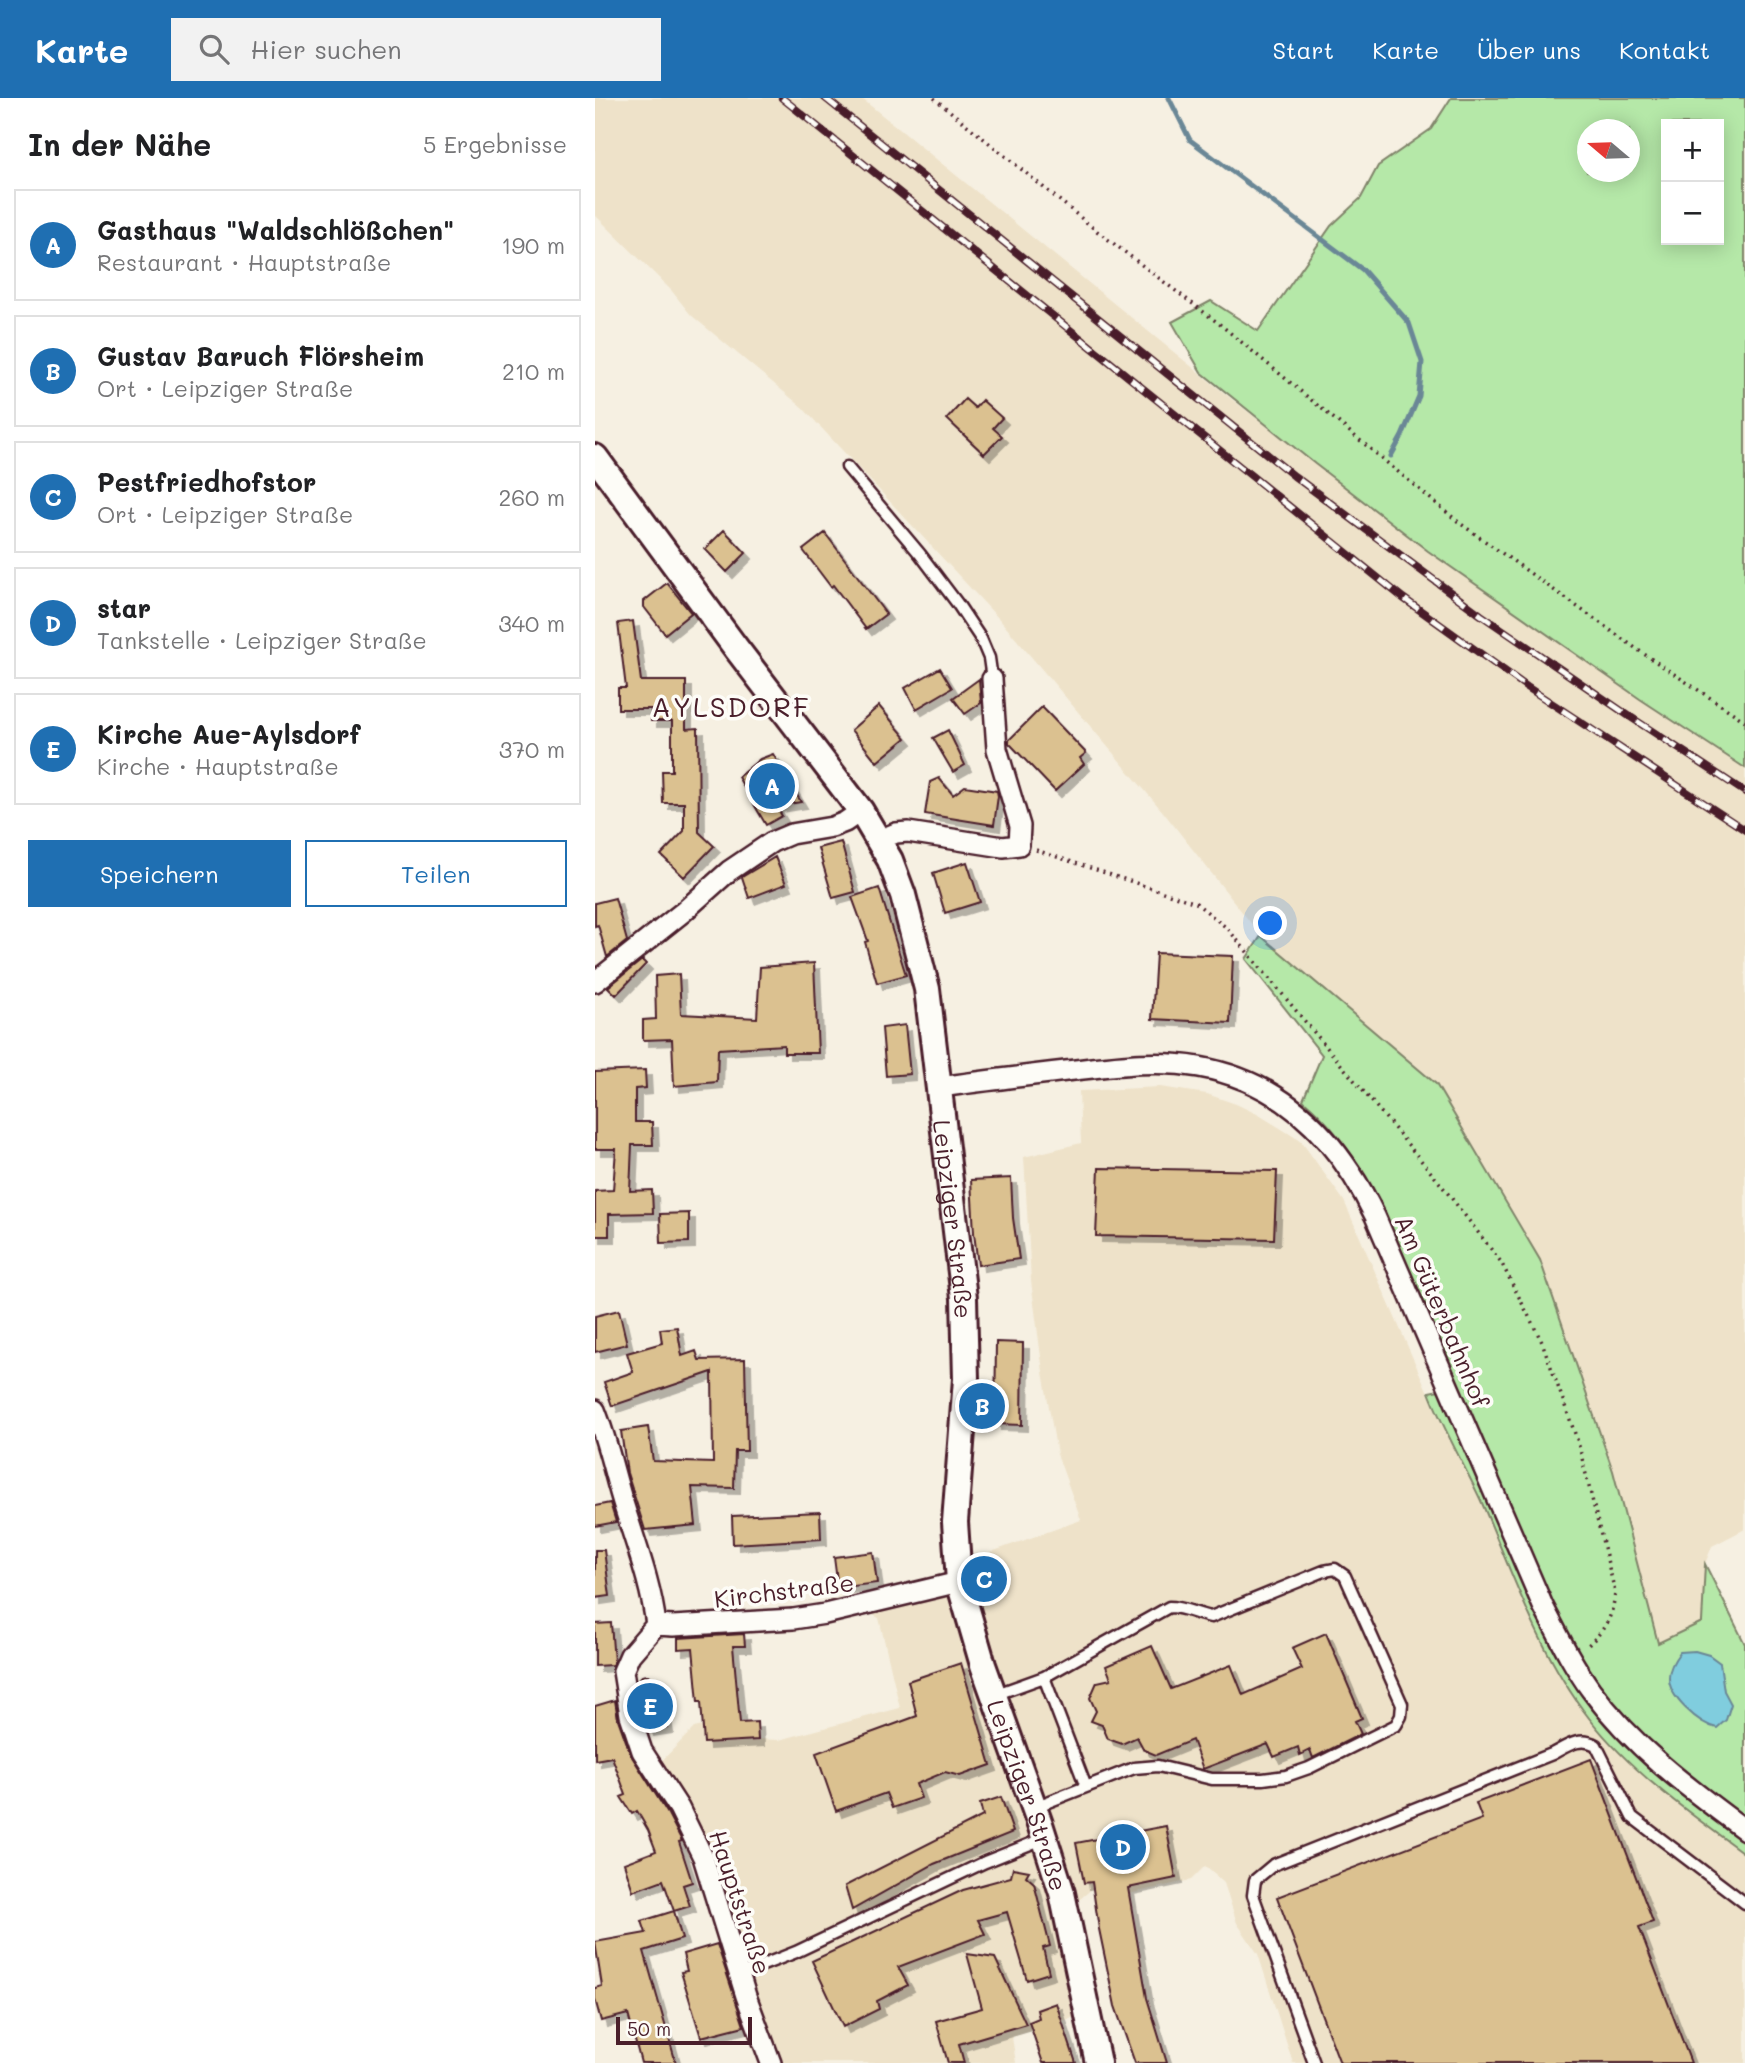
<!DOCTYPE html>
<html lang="de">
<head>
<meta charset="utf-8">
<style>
	:root { --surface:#fff; --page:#f2f2f2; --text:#202124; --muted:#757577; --line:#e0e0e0; --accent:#1f6fb2 }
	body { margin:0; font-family:Mali,sans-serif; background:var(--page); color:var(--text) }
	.controls { position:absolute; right:21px; top:21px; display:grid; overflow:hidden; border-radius:0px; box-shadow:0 4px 18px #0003 }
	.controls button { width:63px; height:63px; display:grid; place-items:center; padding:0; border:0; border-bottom:2px solid var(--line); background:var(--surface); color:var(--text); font:35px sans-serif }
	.compass { position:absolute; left:982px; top:21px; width:63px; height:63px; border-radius:50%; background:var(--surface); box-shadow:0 4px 18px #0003; rotate:289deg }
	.scale { position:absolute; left:21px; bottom:18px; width:136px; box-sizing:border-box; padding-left:7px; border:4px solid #4a1f2b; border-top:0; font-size:19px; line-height:24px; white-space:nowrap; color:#4a1f2b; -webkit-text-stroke:5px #fdfcf7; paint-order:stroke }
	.you { position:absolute; left:676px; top:826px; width:24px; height:24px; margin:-18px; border:5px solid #fff; border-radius:50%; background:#1a73e8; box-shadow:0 0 0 10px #1a73e833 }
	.badge { display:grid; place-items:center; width:46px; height:46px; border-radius:50%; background:var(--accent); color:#fff; font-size:23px; font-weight:700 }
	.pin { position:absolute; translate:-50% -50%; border:4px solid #fff; box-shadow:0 2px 7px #0006 }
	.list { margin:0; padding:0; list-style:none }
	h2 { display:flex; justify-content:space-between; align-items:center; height:91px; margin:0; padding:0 28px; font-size:30px }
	h2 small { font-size:23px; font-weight:400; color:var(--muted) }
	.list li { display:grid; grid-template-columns:46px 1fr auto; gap:21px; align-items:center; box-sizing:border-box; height:112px; margin:0 14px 14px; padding:0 14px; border:2px solid var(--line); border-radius:0px }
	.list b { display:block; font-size:26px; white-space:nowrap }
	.list p { margin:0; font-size:23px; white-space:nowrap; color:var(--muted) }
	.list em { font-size:23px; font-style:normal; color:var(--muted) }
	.actions { display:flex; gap:14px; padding:21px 28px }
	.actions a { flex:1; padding:16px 0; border:2px solid var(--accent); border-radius:0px; text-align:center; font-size:24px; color:var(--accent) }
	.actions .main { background:var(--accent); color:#fff }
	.icon { flex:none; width:38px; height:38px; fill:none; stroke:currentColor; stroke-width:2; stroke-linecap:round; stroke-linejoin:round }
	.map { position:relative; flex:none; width:1150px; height:1965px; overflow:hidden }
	header { display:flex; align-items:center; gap:42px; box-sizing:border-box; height:98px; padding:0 35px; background:var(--accent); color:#fff }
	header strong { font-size:33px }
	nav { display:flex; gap:38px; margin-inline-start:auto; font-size:24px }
	.search { width:490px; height:63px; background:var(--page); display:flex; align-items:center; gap:18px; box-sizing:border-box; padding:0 24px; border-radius:0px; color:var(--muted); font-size:26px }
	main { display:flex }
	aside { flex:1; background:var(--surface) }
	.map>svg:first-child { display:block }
	.built { fill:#eee2c9 }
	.green { fill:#b5e8a8; stroke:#80846a; stroke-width:2; fill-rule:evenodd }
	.water { fill:#80cdde; stroke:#6a8796; stroke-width:2 }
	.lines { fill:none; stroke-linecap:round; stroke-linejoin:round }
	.stream { stroke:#6a8796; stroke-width:5 }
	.building { fill:#dbc190; stroke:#4a1f2b; stroke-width:2; filter:url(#shadow) }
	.service-casing { stroke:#4a1f2b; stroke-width:15 }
	.minor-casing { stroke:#4a1f2b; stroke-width:24 }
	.tertiary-casing { stroke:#4a1f2b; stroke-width:30 }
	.path { stroke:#4a1f2b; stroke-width:3.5; stroke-dasharray:2 5; stroke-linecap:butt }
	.service { stroke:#fdfcf7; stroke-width:10 }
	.minor { stroke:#fdfcf7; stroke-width:19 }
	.tertiary { stroke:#fdfcf7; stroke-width:24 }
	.rail-casing { stroke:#4a1f2b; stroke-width:8 }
	.rail { stroke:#fdfcf7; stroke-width:5; stroke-dasharray:16; stroke-linecap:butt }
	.labels { text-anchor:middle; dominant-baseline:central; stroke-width:7; stroke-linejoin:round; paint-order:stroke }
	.street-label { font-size:24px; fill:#4a1f2b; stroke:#fdfcf7 }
	.quarter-label { font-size:28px; letter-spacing:2px; fill:#4a1f2b; stroke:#fdfcf7 }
</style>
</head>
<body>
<header>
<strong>Karte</strong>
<div class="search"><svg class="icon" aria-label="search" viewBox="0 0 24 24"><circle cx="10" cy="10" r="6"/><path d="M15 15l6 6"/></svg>Hier suchen</div>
<nav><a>Start</a><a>Karte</a><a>Über uns</a><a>Kontakt</a></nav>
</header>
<main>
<aside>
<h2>In der Nähe<small>5 Ergebnisse</small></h2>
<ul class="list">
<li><span class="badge">A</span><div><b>Gasthaus &quot;Waldschlößchen&quot;</b><p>Restaurant · Hauptstraße</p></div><em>190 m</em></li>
<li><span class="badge">B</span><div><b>Gustav Baruch Flörsheim</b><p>Ort · Leipziger Straße</p></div><em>210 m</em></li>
<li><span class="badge">C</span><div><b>Pestfriedhofstor</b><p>Ort · Leipziger Straße</p></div><em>260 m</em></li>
<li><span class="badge">D</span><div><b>star</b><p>Tankstelle · Leipziger Straße</p></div><em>340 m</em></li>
<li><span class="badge">E</span><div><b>Kirche Aue-Aylsdorf</b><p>Kirche · Hauptstraße</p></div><em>370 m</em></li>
</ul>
<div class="actions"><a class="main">Speichern</a><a>Teilen</a></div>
</aside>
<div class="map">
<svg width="1150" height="1965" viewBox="0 0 1150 1965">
	<defs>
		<filter id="shadow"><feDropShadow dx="6" dy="6" stdDeviation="0" flood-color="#0004"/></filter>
	</defs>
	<rect width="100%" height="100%" fill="#f6f0e2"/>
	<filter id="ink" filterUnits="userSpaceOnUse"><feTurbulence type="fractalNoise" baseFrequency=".0143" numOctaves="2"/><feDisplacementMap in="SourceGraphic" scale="14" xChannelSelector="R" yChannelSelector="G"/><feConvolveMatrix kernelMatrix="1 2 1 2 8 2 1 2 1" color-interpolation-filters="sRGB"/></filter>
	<g filter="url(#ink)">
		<!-- built -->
		<path class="built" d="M0,0H266L639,303L833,453L1045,601L1150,670V1431L1117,1448L1110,1466L1108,1524L1063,1545L1018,1373L945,1162L841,986L666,838L569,715L405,522L207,309L96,217L76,192L0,117Z
			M565,989L612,996L641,1006L664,1017L706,1043L749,1103L845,1322L879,1388L1035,1664L1089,1712L1150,1756V1965H698L663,1856L642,1825L629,1785L610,1768L596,1782L533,1796L498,1790L485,1801L458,1815L481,1919L417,1939L421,1965H170L114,1802L83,1724L55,1675L99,1630L108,1628L162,1624L163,1641L184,1642L305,1610L284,1520L246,1501L343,1478L399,1453L486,1422L462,1356L448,1274L436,1183L429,1059L486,1045L484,993Z"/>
		<!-- green -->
		<path class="green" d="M856,0H1150V670L1045,601L833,453L720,366L606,274L577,224L616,203L663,233L736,128L766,100L783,68L836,31ZM1071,26H1124V142H1071ZM992,32H1034V74H992Z
			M666,838L841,986L945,1162L1018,1373L1063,1545L1107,1524L1110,1466L1150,1546V1756C1095,1716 1036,1674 994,1620C945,1557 918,1477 887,1405C870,1368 849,1333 834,1294L864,1288C846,1247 828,1206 810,1164C783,1102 761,1047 708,1002L727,957L651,861Z"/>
		<!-- water -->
		<path class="water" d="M1100,1553L1114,1557L1125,1565L1129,1593L1136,1606L1131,1622L1122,1630C1104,1626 1073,1599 1074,1579C1074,1570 1079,1562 1085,1554Z"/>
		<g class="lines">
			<!-- stream -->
			<path class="stream" d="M574,0L595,42L768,172L814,225L827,264L824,298L807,338L796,358"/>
		</g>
		<!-- building -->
		<path class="building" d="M370,301L380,310L387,302L407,320L398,330L407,338L389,356L352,321Z
			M129,432L151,455L132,474L110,451Z
			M230,435L291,516L271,531L238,487L236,489L208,452Z
			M72,485L96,515L70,536L49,509V503Z
			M38,523L46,583H91V631L103,630L104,734L119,748L89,779L66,757L89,733V705H68L67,673H77V623H56V611H23V590H31L23,525Z
			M345,570L357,590L321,611L310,590Z
			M384,581L386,605L370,616L358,600Z
			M284,608L311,640L282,664L256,632Z
			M447,609L491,655L485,660L489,666L460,693L414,645V642Z
			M353,632L370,667L358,674L338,640Z
			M178,656L206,704L181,708L187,718L171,727L143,679L165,661Z
			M344,680L358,697L370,688L402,693L403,698L399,727L330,716L335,684Z
			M246,744L260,794L238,800L223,750Z
			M180,759L191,786L154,800L147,779Z
			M372,764L385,804L350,815L338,775Z
			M284,790L311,877L282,885L270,844L273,843L257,799Z
			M20,800L32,843L12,859L3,827L0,828V805Z
			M561,855L638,858L635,925L557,921Z
			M47,862L51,866L21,897L13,889Z
			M219,865L223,955H189V947L123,951L122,984L79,988L77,941L48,942V922L61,921L60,878L84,876L86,916L162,920L165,869Z
			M310,927L315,976L291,978L287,930Z
			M50,972L51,990L40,991V1024H57L58,1047H37L35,1093L57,1092L58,1115L14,1116V1138H0V1093L18,1092L21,1051H0V974Z
			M504,1070L682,1073L679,1141L501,1138Z
			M416,1080L418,1120L424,1161L383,1167L379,1135L376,1082Z
			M94,1115V1144L66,1145L65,1116Z
			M24,1212L32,1246L0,1254V1218Z
			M82,1229L87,1258L101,1253L104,1262L150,1261L152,1353H140L139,1390L97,1389L101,1427L50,1432L32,1375L26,1333L53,1329L58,1363L118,1365L117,1274L17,1308L9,1284L38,1274L32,1255L67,1245L65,1231Z
			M401,1244L428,1245L427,1327L400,1326Z
			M15,1405L21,1424L0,1428V1408Z
			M225,1414L226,1441L138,1446L137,1418Z
			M0,1452H9L15,1498L0,1500Z
			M278,1454L282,1485L243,1490L239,1459Z
			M16,1525L19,1564L17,1567L0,1568V1526Z
			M731,1535L767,1620L760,1623L766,1636L718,1660L715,1652L705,1657L703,1649L679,1659L673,1646L608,1671L597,1642L561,1657L549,1652L542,1639L527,1646L513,1641L507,1627L496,1623L501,1613L495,1600L502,1584L516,1581L511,1568L557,1548L576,1591L636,1567L648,1597L707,1571L697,1550Z
			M149,1536L150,1548H138L145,1625L162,1624L163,1642L109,1645L106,1604H103L98,1550L83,1551V1540Z
			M366,1565L396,1667L365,1678L350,1674L321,1686L326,1700L297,1710L291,1695L241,1713L221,1655L322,1618L313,1583Z
			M53,1577L61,1584H65L72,1629L53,1632L47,1614L42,1583L47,1578Z
			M20,1602L23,1621L36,1657L73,1716L87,1743L84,1744L97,1784L88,1787L95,1808L79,1813L68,1782L38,1793L29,1765L61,1753L53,1732L42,1713L37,1716L26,1699L31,1697L17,1659L0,1662V1608Z
			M996,1661L1058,1824L1044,1829L1096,1965H745L682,1799L887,1721L881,1705Z
			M406,1699L418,1734L339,1766L257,1812L250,1788L388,1718L385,1706Z
			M571,1728L581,1780L533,1790L552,1900L572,1965H540L520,1908L504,1831L497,1784L489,1785L481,1745Z
			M418,1770L434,1773L431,1778L439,1785L455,1848L448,1850L454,1875L432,1882L412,1814L383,1822L390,1836L303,1869L313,1887L282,1903L284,1911L248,1929L217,1863L368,1792L416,1779Z
			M79,1813L87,1841L49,1853L81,1965H46L33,1916L6,1923L0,1901V1890L7,1888L0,1844L51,1835L47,1823Z
			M122,1846L149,1928L106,1939L86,1874L92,1873L88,1856Z
			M372,1856L400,1860L431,1926L364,1946L369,1965H353L341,1923L387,1910Z
			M461,1905L481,1965H448L434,1924L444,1920L442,1912Z"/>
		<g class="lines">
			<defs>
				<path id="service" d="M252,369L325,456L362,505L386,541L394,560L397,581
					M449,1579L491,1689
					M399,1597L449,1579L574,1509C589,1509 601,1516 616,1519L729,1473L740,1471L750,1478L807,1606L806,1618L801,1627L714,1670L691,1678L668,1681H617L563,1668L539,1670L440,1709
					M145,1876L201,1854L390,1764L450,1740
					M719,1965L658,1797L660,1782L678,1767L957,1656C972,1648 985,1638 1001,1647L1037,1719L1150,1805"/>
				<path id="minor" d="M284,742L301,735L313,734L408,749L424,747L425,728L402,651L397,581
					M0,884L88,814L134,773L177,744L196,736L237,729L250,724L266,713
					M344,989C387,983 429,978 471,973C515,968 561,961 604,969C690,984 744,1043 780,1118L948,1508C963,1537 977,1566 996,1592C1038,1649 1093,1690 1150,1732
					M0,1312C14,1347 19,1377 30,1411C42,1450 56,1486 61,1527
					M61,1527L35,1557L28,1573L35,1617L47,1653L84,1710L108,1759L151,1898L176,1965
					M61,1527L78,1528L198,1521L230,1516L364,1484"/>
				<g id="tertiary">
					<path id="s1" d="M0,359L141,550L266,713L295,762L308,797L332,891L369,1200L371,1281L360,1424L364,1484L388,1567L445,1726L467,1795L503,1965"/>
				</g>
			</defs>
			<!-- service casing -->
			<use href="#service" class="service-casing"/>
			<!-- minor casing -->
			<use href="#minor" class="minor-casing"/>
			<!-- tertiary casing -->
			<use href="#tertiary" class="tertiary-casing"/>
			<!-- path -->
			<path class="path" d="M339,0L502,133L627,228L866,426L1046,554L1150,623
				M441,752L601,805L633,831L844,1084L906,1164L947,1244L983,1344L1020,1494C1018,1519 1010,1532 991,1549"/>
			<!-- service -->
			<use href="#service" class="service"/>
			<!-- minor -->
			<use href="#minor" class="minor"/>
			<!-- tertiary -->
			<use href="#tertiary" class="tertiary"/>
			<defs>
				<path id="rail" d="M187,0L808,500L932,589L1150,732
					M230,0L699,378L886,517L1034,618L1150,694"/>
			</defs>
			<!-- rail casing -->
			<use href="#rail" class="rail-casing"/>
			<!-- rail -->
			<use href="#rail" class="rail"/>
		</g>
	</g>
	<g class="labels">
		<!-- street labels -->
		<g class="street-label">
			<text stroke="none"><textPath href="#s1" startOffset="866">Leipziger Straße</textPath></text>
			<text transform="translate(848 1213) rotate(67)">Am Güterbahnhof</text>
			<text transform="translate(189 1492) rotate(-7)">Kirchstraße</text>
			<text stroke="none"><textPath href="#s1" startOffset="1454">Leipziger Straße</textPath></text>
			<text transform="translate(146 1804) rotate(72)">Hauptstraße</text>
		</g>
		<!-- quarter labels -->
		<g class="quarter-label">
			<text x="136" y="608">AYLSDORF</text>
		</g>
	</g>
</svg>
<div class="controls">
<button>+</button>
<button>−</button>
</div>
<svg class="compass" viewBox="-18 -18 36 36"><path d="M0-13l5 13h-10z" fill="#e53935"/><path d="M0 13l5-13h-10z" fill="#757577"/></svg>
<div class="scale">50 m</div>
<div class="you"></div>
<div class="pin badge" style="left:177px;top:688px">A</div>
<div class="pin badge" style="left:387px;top:1308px">B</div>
<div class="pin badge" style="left:389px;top:1481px">C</div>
<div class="pin badge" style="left:528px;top:1749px">D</div>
<div class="pin badge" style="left:55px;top:1608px">E</div>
</div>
</main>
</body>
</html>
